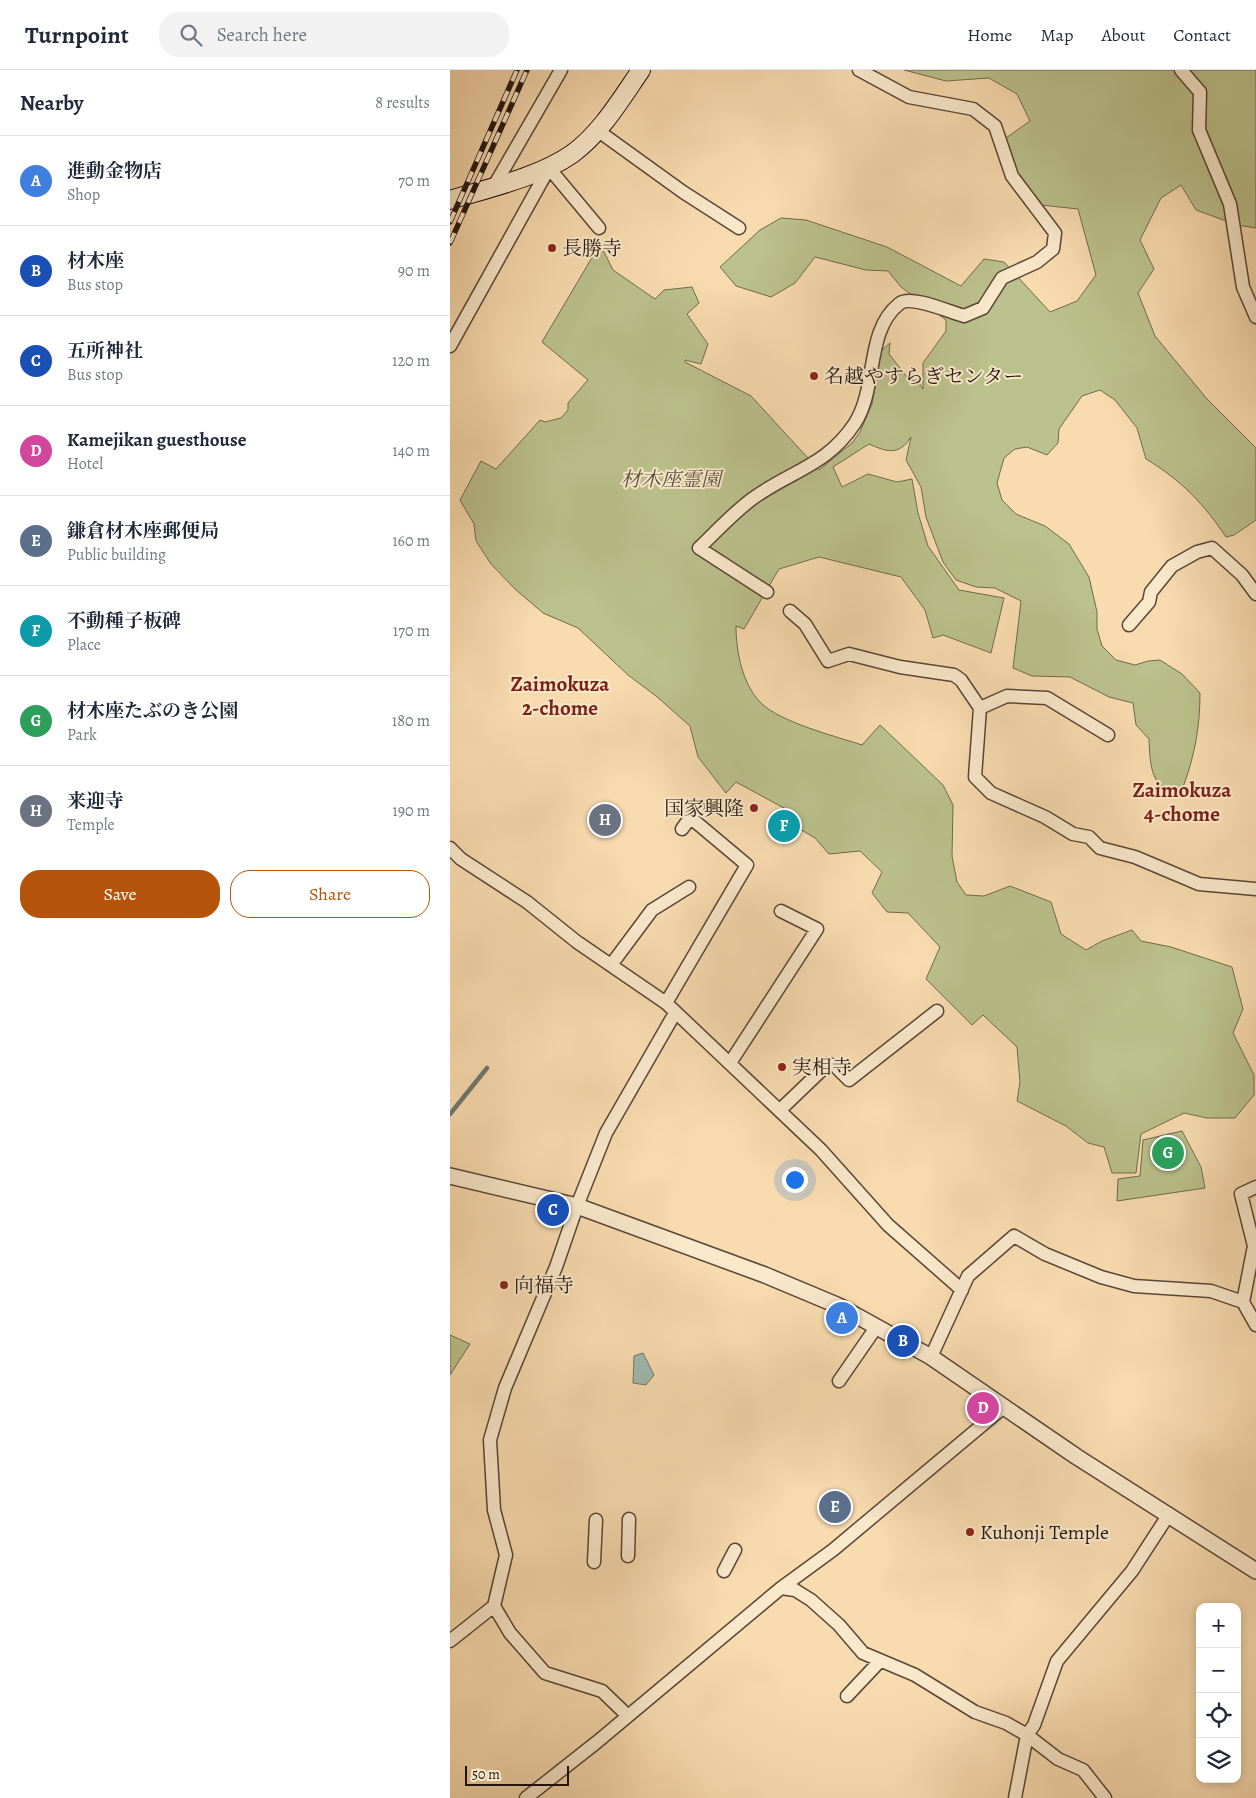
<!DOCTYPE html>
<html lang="en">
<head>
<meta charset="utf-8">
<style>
	:root { --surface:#fff; --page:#f2f2f3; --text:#1f2937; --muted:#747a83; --line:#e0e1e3; --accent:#b45309 }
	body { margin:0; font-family:Alegreya,"Noto Serif JP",serif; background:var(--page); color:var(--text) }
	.controls { position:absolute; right:15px; bottom:15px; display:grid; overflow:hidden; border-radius:10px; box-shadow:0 2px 8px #0003 }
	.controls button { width:45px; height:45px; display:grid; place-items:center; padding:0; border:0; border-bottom:1px solid var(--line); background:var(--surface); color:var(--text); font:25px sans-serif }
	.scale { position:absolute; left:15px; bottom:12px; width:104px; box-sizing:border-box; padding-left:5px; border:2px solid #23140f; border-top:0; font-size:14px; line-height:18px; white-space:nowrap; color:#23140f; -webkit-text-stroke:4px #fae8cb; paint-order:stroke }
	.you { position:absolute; left:344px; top:1109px; width:18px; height:18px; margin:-12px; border:4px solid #fff; border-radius:50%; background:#1a73e8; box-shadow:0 0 0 8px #1a73e833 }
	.badge { display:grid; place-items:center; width:32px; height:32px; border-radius:50%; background:var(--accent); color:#fff; font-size:16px; font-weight:700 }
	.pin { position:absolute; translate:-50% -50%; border:2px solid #fff; box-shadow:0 1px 5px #0006 }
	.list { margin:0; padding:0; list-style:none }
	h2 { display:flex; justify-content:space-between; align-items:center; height:65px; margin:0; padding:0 20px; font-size:21px }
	h2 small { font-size:16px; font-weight:400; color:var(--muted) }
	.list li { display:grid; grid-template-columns:32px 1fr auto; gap:15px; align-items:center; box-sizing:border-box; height:90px; padding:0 20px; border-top:1px solid var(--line) }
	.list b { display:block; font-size:19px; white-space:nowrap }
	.list p { margin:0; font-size:16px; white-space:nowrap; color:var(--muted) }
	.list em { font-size:16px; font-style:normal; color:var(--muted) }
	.actions { display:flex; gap:10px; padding:15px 20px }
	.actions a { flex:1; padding:11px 0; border:1px solid var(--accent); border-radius:20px; text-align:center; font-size:18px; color:var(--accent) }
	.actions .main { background:var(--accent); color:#fff }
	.icon { flex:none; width:28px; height:28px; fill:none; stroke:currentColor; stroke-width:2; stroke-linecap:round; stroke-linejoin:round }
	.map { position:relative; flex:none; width:806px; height:1728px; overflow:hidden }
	header { display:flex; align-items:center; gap:30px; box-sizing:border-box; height:70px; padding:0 25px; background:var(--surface); border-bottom:1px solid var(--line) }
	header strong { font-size:24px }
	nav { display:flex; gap:28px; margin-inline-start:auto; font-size:18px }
	.search { width:350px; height:45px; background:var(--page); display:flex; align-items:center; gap:12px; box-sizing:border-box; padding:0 18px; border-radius:20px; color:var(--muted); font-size:19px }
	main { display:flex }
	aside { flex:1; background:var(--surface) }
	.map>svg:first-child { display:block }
	.green { fill:#bbc18c; stroke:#6f6a4e }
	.water { fill:#9ebab0; stroke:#6d7870 }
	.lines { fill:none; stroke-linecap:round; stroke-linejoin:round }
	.stream { stroke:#6d7870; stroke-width:4.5 }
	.minor-casing { stroke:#584637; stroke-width:15 }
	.tertiary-casing { stroke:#584637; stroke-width:18 }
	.secondary-casing { stroke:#23140f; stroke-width:20 }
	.minor { stroke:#fae8cb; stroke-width:12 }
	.tertiary { stroke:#fae8cb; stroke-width:15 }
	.secondary { stroke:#fae8cb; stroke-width:18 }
	.rail-casing { stroke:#23140f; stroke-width:5.5 }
	.rail { stroke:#fae8cb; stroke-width:4; stroke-dasharray:11; stroke-linecap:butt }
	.poi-dot { fill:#8f2418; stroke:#fae8cb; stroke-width:2 }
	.labels { text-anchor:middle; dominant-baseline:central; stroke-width:4; stroke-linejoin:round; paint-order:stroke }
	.poi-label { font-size:20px; fill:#23140f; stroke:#fae8cb; text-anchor:start }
	.park-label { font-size:20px; font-style:italic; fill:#58513b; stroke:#fae8cb }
	.neighbourhood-label { font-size:21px; font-weight:bold; fill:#7a1f14; stroke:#fae8cb }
</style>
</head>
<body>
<header>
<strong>Turnpoint</strong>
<div class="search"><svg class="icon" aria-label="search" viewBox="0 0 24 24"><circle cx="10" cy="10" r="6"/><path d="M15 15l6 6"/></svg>Search here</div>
<nav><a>Home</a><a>Map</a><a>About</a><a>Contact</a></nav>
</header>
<main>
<aside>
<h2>Nearby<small>8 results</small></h2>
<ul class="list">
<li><span class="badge" style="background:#3f7fe0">A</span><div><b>進動金物店</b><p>Shop</p></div><em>70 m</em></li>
<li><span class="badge" style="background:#1a4fb4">B</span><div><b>材木座</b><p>Bus stop</p></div><em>90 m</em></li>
<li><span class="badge" style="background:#1a4fb4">C</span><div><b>五所神社</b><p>Bus stop</p></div><em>120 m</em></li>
<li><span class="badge" style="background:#d1479c">D</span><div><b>Kamejikan guesthouse</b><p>Hotel</p></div><em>140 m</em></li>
<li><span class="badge" style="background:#5c6f8a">E</span><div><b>鎌倉材木座郵便局</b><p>Public building</p></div><em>160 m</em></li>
<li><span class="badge" style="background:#0f9aa8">F</span><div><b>不動種子板碑</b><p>Place</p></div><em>170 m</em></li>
<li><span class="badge" style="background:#2e9e5b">G</span><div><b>材木座たぶのき公園</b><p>Park</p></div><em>180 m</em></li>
<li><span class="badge" style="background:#6b7280">H</span><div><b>来迎寺</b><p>Temple</p></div><em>190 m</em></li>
</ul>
<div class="actions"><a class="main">Save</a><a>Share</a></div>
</aside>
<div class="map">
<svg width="806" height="1728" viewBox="0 0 806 1728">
	<rect width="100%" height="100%" fill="#f8dbaf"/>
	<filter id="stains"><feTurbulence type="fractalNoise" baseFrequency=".004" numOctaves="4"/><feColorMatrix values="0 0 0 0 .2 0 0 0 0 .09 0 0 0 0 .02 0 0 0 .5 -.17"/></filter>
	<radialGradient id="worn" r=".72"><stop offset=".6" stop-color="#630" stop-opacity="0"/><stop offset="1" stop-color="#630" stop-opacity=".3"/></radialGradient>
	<!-- green -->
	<path class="green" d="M454,0H806V158L787,155L746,140L731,115L711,128L690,170L704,199L688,223L705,266L757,329L806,378V450L784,465L776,467C753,433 731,410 696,389L687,358L665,330L650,320L632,326L609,359L608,373L597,385L577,377L565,379L554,388L547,413L552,430L566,444L595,456L619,474L639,507L647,542V559L652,576L666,590L685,595L698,591L710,590L732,604L750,623C750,656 745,685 733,717C700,727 700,692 699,669L686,655L683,633L659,627L620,607L582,606L563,598L571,531L545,518L526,517L506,510L493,492L476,447L471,417L456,390L461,367C449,386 437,382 419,374L383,397L392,417L418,404L447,412L462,409L468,443L478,476L509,520L554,528L541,583L493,565L483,568L475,540L451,507L369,487L329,499L294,559L286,556C286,581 292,613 310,632C329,652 385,666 412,675L430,655L493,715L503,735L502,786L507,812L516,825L534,826L560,816L601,832L611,864L636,880L652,871L682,860L691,871L721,877L782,897L793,939L783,963L804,1005V1025L785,1048H757L734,1043L691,1064L686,1103H662L654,1077L638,1073L616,1056L567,1031L570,1012L567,977L533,945L522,955L476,909L490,877L458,843L437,842L422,823L432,802L410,781L379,784L365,768L345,756L343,743L286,712L276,723L248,687L240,656L206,626L178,605L128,558L93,543L65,519L41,494L26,471L24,454L10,430L31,391L46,399L90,350L95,352L111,348L118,340V333L138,310L92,272L150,174L163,200L205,229L214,220L242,217L249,233L237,244L258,274L251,294L235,290V292L301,326L369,400L402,373L410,362L422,334L431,281L440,273L439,284L460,311L467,310L473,319V293L496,261V250L451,217L438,201L416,200L365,187L345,213L321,227L286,216L270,197L310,160L331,148L356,150L437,177L511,216L534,189L554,192L600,242L627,231L646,205L628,139L591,135L550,93L556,68L580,51L567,24L539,8L496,11Z
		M732,1061L751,1097L755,1118L667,1131L668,1109L690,1106L693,1070Z
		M0,1265L20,1274L0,1305Z"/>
	<!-- water -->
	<path class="water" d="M193,1283L204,1305L196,1315L183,1313L184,1286Z"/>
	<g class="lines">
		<!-- stream -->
		<path class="stream" d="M0,1044L37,998"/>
		<defs>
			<path id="minor" d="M731,0L750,22L749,60L780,134L793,217L806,247
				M147,60L233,122L289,158
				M44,116L111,0
				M0,276L99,98L149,158
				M317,522L249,478C266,462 283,443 302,429C340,401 377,396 405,353C428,317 415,261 449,234C460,224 499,242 514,246L533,238L552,208L587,192L603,179L605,163L562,106L545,56L523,39L459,27L409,0
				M340,541L355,554L378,591L399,584L450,597L504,605L511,610L530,638L525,707L541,723L595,747L623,764L639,767L650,778L685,787L749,814L806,819
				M679,555L699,532L701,522L722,496L747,482L762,478L792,505L806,524
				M530,638L557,626L597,628L658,665
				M232,759L248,737
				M0,778L11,789L77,832L127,872L216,933L371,1080L438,1155L512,1220
				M161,895L202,840L239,817
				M216,933L297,795L241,748
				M280,993L367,859L331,841
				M330,1040L378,994L385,996L399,1010L487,941
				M806,1117L791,1124L804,1176L793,1232L806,1255
				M481,1287L518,1206L564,1166L595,1184L651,1207L684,1216L761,1221L793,1232
				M389,1311L427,1256
				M178,1486L179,1449
				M144,1492L146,1450
				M274,1501L285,1480
				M331,1518L345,1520L361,1530L389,1555L413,1583L465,1605L525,1642L556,1653L577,1665L608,1689L633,1700L655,1728
				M44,1536L60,1563L95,1603L152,1621L177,1645
				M0,1571L44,1536L56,1485L44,1440L40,1370L55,1318L106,1197L127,1136L156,1063L225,943
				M397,1626L430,1591
				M76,1728L147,1672L331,1518L383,1480L555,1336
				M565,1728L577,1665L584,1655L607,1591L682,1501L719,1444"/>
			<path id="tertiary" d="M0,1106L127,1136L315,1205L389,1236L481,1287L627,1387L806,1501"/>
			<path id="secondary" d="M0,130C39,118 89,107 122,84C151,63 171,29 191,0"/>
		</defs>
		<!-- minor casing -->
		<use href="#minor" class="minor-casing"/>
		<!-- tertiary casing -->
		<use href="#tertiary" class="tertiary-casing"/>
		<!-- secondary casing -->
		<use href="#secondary" class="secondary-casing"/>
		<!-- minor -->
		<use href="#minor" class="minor"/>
		<!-- tertiary -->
		<use href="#tertiary" class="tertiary"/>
		<!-- secondary -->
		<use href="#secondary" class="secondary"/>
		<defs>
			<path id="rail" d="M0,152L67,0
				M0,173L77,0"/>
		</defs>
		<!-- rail casing -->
		<use href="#rail" class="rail-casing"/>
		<!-- rail -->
		<use href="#rail" class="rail"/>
	</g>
	<!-- markers -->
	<g class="poi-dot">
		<circle cx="102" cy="178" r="5"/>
		<circle cx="364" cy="306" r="5"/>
		<circle cx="304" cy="738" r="5"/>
		<circle cx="332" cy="997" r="5"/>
		<circle cx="54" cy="1215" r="5"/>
		<circle cx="520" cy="1462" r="5"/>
	</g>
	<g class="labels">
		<!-- poi labels -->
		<g class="poi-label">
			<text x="112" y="178">長勝寺</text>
			<text x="374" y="306">名越やすらぎセンター</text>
			<text x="294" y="738" text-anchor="end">国家興隆</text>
			<text x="342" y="997">実相寺</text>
			<text x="64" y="1215">向福寺</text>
			<text x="530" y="1462">Kuhonji Temple</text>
		</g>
		<!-- park labels -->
		<g class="park-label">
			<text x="221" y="409">材木座霊園</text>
		</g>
		<!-- neighbourhood labels -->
		<g class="neighbourhood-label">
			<text x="110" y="614">Zaimokuza<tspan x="110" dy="24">2-chome</tspan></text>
			<text x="732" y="720">Zaimokuza<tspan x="732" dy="24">4-chome</tspan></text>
		</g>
	</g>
	<rect width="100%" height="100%" filter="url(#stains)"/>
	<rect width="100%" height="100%" fill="url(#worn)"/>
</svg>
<div class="controls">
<button>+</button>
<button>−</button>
<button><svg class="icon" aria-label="locate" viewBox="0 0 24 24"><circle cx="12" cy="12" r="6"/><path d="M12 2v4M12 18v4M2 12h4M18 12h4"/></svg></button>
<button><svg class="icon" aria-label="layers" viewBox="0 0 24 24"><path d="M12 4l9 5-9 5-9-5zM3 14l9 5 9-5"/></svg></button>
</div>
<div class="scale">50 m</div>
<div class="you"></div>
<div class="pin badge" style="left:392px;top:1248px;background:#3f7fe0">A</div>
<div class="pin badge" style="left:453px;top:1271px;background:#1a4fb4">B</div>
<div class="pin badge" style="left:103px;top:1140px;background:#1a4fb4">C</div>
<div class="pin badge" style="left:533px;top:1338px;background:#d1479c">D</div>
<div class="pin badge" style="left:385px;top:1437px;background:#5c6f8a">E</div>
<div class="pin badge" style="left:334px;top:756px;background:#0f9aa8">F</div>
<div class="pin badge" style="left:718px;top:1083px;background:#2e9e5b">G</div>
<div class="pin badge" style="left:155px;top:750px;background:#6b7280">H</div>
</div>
</main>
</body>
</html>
